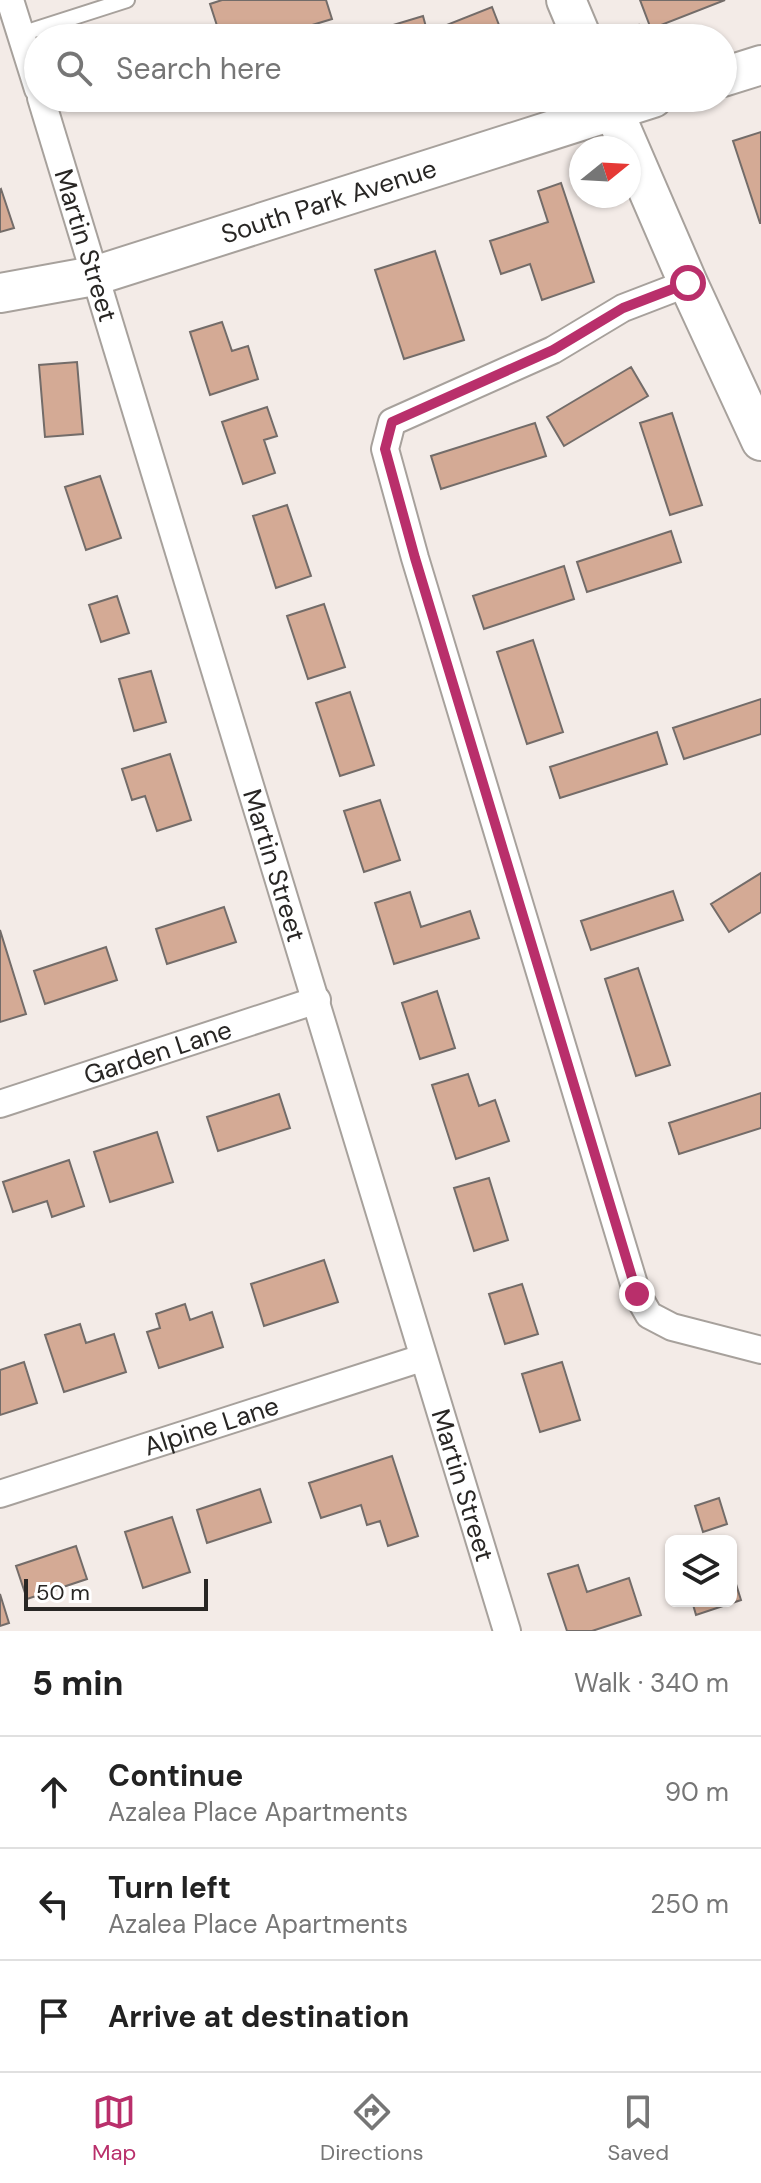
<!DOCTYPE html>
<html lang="en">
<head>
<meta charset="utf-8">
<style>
	:root { --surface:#fff; --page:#f2f2f2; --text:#222; --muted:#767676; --line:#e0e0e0; --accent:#b92f6b }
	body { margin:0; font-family:"DM Sans",sans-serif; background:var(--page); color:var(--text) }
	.controls { position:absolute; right:24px; bottom:24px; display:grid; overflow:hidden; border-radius:12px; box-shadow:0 2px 6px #0004 }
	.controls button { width:72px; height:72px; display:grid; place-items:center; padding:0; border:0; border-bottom:2px solid var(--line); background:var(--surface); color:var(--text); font:40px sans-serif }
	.compass { position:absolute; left:569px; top:136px; width:72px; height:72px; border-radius:50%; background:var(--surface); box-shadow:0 2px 6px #0004; rotate:72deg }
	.scale { position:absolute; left:24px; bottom:20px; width:184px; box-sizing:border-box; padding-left:8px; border:4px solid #282624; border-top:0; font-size:22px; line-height:28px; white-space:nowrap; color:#282624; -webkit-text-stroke:6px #fff; paint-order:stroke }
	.stop { position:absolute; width:24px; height:24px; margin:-18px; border:6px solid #b92f6b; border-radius:50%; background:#fff }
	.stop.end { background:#b92f6b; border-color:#fff; box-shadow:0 2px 8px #0008 }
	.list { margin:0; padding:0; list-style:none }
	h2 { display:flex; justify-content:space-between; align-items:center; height:104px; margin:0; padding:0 32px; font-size:34px }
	h2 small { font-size:26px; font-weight:400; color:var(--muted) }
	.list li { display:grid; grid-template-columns:52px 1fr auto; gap:24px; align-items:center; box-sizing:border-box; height:112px; padding:0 32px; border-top:2px solid var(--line) }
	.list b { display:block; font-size:30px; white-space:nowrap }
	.list p { margin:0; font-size:26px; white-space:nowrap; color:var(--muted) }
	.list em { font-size:26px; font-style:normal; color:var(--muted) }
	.icon { flex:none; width:44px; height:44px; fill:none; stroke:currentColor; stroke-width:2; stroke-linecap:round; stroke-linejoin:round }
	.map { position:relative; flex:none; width:761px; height:1631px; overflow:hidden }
	.search { position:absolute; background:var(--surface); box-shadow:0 2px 6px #0004; left:24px; right:24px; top:24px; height:88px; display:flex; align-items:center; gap:20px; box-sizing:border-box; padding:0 28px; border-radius:44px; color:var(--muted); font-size:30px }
	.sheet { height:440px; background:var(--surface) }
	nav { display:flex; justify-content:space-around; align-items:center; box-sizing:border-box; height:112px; border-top:2px solid var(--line); background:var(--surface); font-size:22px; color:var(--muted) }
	nav a { display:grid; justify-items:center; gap:4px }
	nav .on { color:var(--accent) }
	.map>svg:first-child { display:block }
	.building { fill:#d4aa95; stroke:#736c69; stroke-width:2 }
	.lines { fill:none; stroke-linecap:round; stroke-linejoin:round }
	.lane-casing { stroke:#a7a19c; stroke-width:18 }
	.street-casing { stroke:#a7a19c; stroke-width:30 }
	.secondary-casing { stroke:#a7a19c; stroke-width:42 }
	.lane { stroke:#fff; stroke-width:14 }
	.street { stroke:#fff; stroke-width:26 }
	.secondary { stroke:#fff; stroke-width:38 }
	.route { stroke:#b92f6b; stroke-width:10 }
	.labels { text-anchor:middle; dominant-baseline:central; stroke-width:6; stroke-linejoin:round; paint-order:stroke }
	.street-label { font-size:26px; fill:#282624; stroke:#fff }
</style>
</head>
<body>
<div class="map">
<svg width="761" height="1631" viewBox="0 0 761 1631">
	<rect width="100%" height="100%" fill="#f3ebe7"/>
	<!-- building -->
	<path class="building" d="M222,0H326L332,19L299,29L301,38H221L210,4Z
		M640,0H725L651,29Z
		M492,7L504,38H448L444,26Z
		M423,16L429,38H350Z
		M639,25L649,38H627L625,36Z
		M761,132V223H760L733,141Z
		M561,183L594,282L542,300L530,264L501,274L490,241L548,222L538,191Z
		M1,189L14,228L0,232V190Z
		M435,251L464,340L404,359L375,270Z
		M222,322L232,351L248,346L258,379L210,395L190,332Z
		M77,362L83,434L45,437L39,365Z
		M631,367L648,396L564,446L547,417Z
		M267,407L277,436L264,440L275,473L243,484L222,422Z
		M672,413L702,505L670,515L640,423Z
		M535,423L546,456L441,489L431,456Z
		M100,476L121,538L86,550L65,487Z
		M287,505L311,576L276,588L253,516Z
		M671,531L681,562L587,592L577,562Z
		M564,566L574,599L484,629L473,596Z
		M117,596L129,633L101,642L89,605Z
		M324,604L345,667L308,679L287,616Z
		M533,640L563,732L527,744L497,652Z
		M151,671L166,722L134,731L119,679Z
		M350,692L374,765L340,776L316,703Z
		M761,699V734L684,759L673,728Z
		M657,732L667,764L560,798L550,767Z
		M170,754L191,820L157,831L145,796L132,800L122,769Z
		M380,800L400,860L364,872L344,811Z
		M761,873V912L729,932L711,904Z
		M673,891L683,920L591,950L581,921Z
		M410,892L421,927L470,911L479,938L394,964L375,903Z
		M224,907L236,942L167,964L156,929Z
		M0,930L26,1014L0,1022Z
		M106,947L117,980L45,1004L34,971Z
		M638,968L670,1065L636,1076L605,979Z
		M437,991L455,1048L420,1059L402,1003Z
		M468,1074L479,1106L495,1100L509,1141L456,1159L432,1085Z
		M761,1093V1128L679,1154L669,1123Z
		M279,1094L290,1128L218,1151L207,1117Z
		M157,1132L173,1182L110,1202L94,1152Z
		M69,1160L84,1206L52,1217L47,1201L13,1212L3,1182Z
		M489,1178L508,1240L474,1251L454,1188Z
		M324,1260L338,1302L264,1326L251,1284Z
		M522,1284L538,1334L505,1344L489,1294Z
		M185,1304L190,1320L212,1312L223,1347L159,1368L147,1332L160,1328L156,1314Z
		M80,1324L86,1343L114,1334L126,1372L64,1392L45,1335Z
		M24,1362L37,1403L0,1415V1370Z
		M562,1362L580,1420L540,1432L522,1374Z
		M392,1456L418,1536L388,1546L380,1521L367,1525L361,1505L321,1518L309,1483Z
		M260,1489L271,1522L207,1543L197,1510Z
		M719,1498L727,1524L703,1532L695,1506Z
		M172,1517L190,1572L143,1588L125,1532Z
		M76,1546L87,1579L27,1599L16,1566Z
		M578,1565L587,1592L629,1578L641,1615L592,1631H567L548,1574Z
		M731,1568L741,1600L696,1615L692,1601H731Z
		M0,1594L9,1623L0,1626Z"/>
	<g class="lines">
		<defs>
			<path id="lane" d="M21,34L127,0"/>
			<g id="street">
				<path d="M10,0L38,89"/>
				<path id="s1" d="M41,98L507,1631"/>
				<path d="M688,283L623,308L553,350L392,422L385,449L415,558L637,1294L649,1315L672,1327L761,1350"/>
				<path id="s2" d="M0,1104L317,1000"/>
				<path id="s3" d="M0,1494L422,1358"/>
			</g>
			<g id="secondary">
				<path d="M566,0L582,38"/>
				<path d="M723,77L761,65"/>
				<path d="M608,98L688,283L761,441"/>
				<path id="s4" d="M0,293L94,276L653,98"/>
			</g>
		</defs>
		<!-- lane casing -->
		<use href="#lane" class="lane-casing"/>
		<!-- street casing -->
		<use href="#street" class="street-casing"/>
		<!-- secondary casing -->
		<use href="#secondary" class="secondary-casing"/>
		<!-- lane -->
		<use href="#lane" class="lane"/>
		<!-- street -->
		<use href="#street" class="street"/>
		<!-- secondary -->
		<use href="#secondary" class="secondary"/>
	</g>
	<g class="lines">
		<!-- route -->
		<path class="route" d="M637,1294L415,558L385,449L392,422L553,350L623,308L688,283"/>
	</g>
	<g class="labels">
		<!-- street labels -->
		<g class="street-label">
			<text stroke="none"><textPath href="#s4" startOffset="342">South Park Avenue</textPath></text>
			<text stroke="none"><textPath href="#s1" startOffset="154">Martin Street</textPath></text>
			<text stroke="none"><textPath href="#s1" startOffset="802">Martin Street</textPath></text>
			<text stroke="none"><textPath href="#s2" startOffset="166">Garden Lane</textPath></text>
			<text stroke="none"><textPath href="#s3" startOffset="222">Alpine Lane</textPath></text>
			<text stroke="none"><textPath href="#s1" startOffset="1450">Martin Street</textPath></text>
		</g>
	</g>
</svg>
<div class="controls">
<button><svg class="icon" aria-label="layers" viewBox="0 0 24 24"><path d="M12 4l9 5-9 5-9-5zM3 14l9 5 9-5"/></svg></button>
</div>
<svg class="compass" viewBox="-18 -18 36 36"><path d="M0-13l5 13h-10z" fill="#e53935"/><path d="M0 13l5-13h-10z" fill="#767676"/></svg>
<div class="scale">50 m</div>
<div class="stop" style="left:688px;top:283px"></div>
<div class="stop end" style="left:637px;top:1294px"></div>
<div class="search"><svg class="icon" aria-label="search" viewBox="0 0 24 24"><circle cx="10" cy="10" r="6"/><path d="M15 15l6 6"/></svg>Search here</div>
</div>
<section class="sheet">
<h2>5 min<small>Walk · 340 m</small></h2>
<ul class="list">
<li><svg class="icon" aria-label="ahead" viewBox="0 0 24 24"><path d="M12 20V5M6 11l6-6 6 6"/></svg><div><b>Continue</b><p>Azalea Place Apartments</p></div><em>90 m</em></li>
<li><svg class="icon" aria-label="left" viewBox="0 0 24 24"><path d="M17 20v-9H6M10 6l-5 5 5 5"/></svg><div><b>Turn left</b><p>Azalea Place Apartments</p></div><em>250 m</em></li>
<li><svg class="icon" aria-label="arrive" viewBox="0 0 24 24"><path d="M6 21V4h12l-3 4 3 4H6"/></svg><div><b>Arrive at destination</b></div></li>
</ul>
</section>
<nav>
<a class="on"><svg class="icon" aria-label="map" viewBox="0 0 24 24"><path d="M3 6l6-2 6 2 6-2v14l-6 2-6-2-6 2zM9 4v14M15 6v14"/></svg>Map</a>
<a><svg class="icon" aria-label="directions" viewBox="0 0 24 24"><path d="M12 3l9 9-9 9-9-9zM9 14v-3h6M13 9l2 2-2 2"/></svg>Directions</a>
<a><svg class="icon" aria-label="saved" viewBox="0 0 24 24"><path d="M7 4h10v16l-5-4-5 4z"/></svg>Saved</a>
</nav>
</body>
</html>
